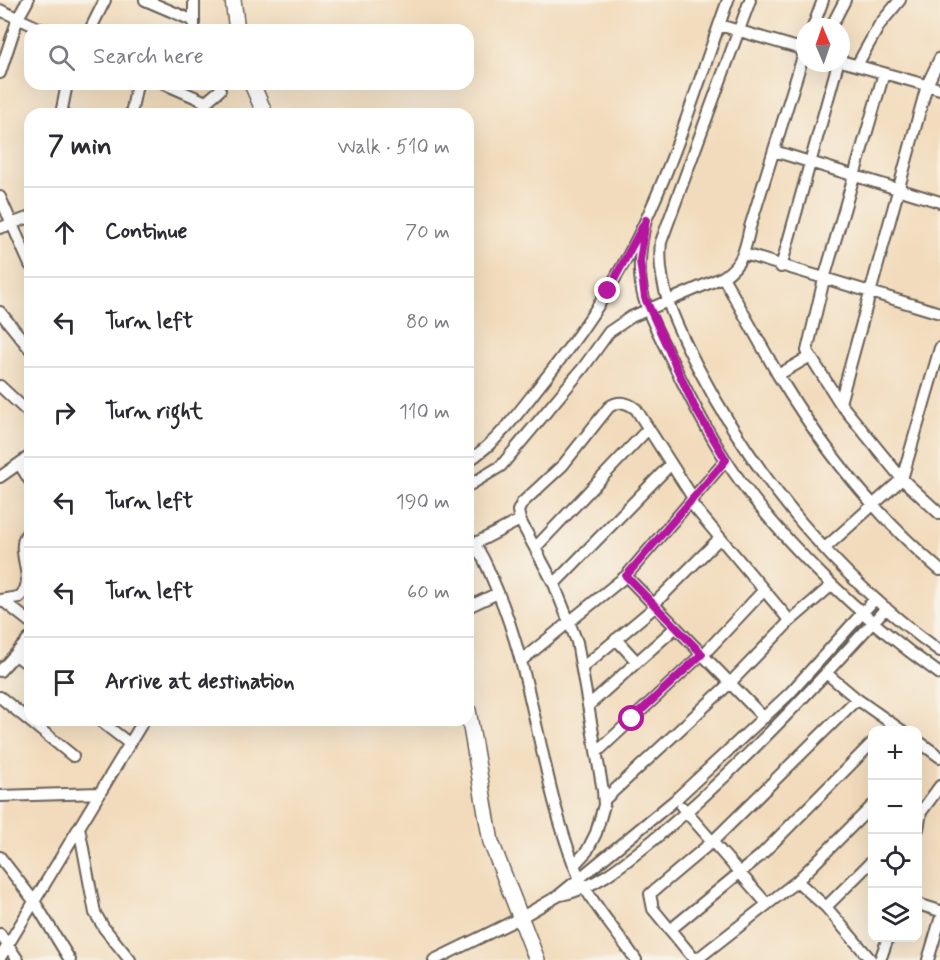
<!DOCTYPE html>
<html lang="en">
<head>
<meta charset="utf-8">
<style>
	:root { --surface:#fff; --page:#f7f7f7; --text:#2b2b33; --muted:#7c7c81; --line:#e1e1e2 }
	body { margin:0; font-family:Mynerve,sans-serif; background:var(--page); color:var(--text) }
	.controls { position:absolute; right:18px; bottom:18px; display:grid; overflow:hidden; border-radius:12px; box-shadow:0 6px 24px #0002 }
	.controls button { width:54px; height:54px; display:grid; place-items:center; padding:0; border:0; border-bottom:2px solid var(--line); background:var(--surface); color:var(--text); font:30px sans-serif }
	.compass { position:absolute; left:796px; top:18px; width:54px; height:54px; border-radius:50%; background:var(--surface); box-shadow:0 6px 24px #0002; rotate:358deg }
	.stop { position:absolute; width:18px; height:18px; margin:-14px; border:4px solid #b5179e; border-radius:50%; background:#fff }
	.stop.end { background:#b5179e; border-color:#fff; box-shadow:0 2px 6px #0008 }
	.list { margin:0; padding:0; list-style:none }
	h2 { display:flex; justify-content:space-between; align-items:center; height:78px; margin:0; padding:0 24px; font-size:26px }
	h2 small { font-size:20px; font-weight:400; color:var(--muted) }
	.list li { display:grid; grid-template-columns:39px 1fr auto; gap:18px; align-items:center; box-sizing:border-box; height:90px; padding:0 24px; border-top:2px solid var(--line) }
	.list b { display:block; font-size:22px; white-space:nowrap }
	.list em { font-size:20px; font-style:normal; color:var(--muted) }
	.icon { flex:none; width:33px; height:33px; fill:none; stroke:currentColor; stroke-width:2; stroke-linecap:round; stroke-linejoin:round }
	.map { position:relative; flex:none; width:940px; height:960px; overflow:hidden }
	.search { position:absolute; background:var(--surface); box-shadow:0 6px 24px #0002; left:24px; top:24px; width:450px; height:66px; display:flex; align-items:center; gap:15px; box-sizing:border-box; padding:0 21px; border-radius:18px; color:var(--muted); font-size:22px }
	.panel { position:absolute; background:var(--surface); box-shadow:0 6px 24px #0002; left:24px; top:108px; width:450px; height:618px; border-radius:18px }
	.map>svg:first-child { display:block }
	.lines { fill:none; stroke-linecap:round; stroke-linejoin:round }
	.street-casing { stroke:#675f54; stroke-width:14 }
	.secondary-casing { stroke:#675f54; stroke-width:18 }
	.street { stroke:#fff; stroke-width:10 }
	.secondary { stroke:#fff; stroke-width:15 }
	.route { stroke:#b5179e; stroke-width:8 }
</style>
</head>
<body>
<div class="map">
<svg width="940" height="960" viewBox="0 0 940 960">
	<rect width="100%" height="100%" fill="#f7f3e8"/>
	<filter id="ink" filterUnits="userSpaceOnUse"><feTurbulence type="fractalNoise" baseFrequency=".0167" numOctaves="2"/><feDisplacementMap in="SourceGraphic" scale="12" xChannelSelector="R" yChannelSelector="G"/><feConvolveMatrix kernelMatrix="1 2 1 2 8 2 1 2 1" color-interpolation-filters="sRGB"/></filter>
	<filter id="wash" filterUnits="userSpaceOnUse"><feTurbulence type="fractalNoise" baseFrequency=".008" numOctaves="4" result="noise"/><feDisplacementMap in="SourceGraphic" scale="24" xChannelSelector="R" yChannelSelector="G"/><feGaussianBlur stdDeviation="1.35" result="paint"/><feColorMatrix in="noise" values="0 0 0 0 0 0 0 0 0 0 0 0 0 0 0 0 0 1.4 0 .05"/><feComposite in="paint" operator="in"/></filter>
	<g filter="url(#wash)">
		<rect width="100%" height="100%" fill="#f2dbbc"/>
	</g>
	<g filter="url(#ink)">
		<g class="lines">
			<defs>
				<path id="street" d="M145,0L194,21
					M750,0L661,242C656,286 677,327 697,366C755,477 837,578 940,651
					M0,10L43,30
					M719,25L805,50
					M813,27L823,0
					M831,27L845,0
					M90,30L105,0
					M194,30V0
					M841,61L940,89
					M857,65L880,24L900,0
					M0,73L18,18L28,0
					M884,73L824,279L807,351L840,403L902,479L940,514
					M165,84L206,102
					M61,114L67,84
					M131,114L137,84
					M201,114L206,102L220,90
					M774,151L940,202
					M0,197L30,265
					M646,220C641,241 638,262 641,284C644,310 662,339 673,363C689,396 706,429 725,459C778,540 862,619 940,674
					M0,228L30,217
					M744,254L940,313
					M781,267L838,63
					M723,277C743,264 745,250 750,227L805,50
					M0,312L30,349
					M778,375C822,447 875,515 940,570
					M0,386L30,414
					M840,403L927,85L940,58
					M468,461C495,444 517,415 537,389C580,336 621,277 649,213C680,145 702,71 728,0
					M20,465L30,481
					M0,477L30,456
					M468,486L501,466L583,368L609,332L631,317L723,277L778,375L809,357
					M690,502L790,621
					M520,520L518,511L522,503L563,465L609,407C619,400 627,402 636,409L693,498
					M468,538C483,552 489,572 497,590C534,678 540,775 574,865C587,899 616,930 636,960
					M474,544L520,520L554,584L577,642L603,791L604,805L596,833L587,851L574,865
					M535,548L648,429
					M825,548L902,479L940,348
					M626,576L764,718
					M554,584L671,464
					M0,600L19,597C40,580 10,548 30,530
					M2,600L30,622
					M654,604L720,538
					M468,607L498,593
					M616,639L637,662
					M16,655L30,666
					M703,655L764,590
					M522,660L626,576L726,460
					M583,667L656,606
					M0,671L30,638
					M826,673L857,699L901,730
					M0,697L73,756
					M589,705L676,627
					M99,720L130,744
					M918,741L940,757
					M597,752L702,654
					M0,796L100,793
					M604,800L730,683L790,621L832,585
					M682,807L767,904
					M79,827L95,913L104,928L130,960
					M918,829L921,812L940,786
					M0,857L34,901L70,960
					M797,881L826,907L871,960
					M561,895C597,888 628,860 657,837C740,768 813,688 886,608
					M918,904L940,911
					M826,907L872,861
					M670,930L760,856L872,743
					M0,934L18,960
					M0,958L144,720
					M434,960L520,918L558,896L675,800L790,693L875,599
					M695,960L653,909L650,894L713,841L857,699
					M696,960L797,881L872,806
					M880,960L888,938
					M928,960L940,920"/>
				<path id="secondary" d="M233,0L237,30
					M252,84L265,114
					M468,710L491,842L537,960"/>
			</defs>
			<!-- street casing -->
			<use href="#street" class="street-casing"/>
			<!-- secondary casing -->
			<use href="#secondary" class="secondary-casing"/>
			<!-- street -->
			<use href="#street" class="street"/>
			<!-- secondary -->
			<use href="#secondary" class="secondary"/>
		</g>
	</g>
	<g class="lines" filter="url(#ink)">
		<!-- route -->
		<path class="route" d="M608,291L646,220L640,261L645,298L694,406L726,460L626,576L702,654L632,719"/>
	</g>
</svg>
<div class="controls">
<button>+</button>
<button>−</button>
<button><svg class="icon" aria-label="locate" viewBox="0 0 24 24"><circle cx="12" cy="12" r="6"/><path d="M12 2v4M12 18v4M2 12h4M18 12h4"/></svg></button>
<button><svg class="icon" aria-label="layers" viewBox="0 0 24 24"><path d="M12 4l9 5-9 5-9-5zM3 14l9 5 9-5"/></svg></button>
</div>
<svg class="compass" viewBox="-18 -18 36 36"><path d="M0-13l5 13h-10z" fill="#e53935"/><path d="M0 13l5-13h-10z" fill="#7c7c81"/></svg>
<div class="stop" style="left:632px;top:719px"></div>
<div class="stop end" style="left:608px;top:291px"></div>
<div class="search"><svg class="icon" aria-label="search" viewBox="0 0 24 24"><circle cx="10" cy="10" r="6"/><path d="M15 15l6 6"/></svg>Search here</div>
<section class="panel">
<h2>7 min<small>Walk · 510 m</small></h2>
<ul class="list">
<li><svg class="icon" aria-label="ahead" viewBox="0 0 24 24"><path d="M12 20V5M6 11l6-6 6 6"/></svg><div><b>Continue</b></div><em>70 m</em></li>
<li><svg class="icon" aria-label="left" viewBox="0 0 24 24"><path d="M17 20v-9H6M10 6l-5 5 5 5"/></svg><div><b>Turn left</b></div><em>80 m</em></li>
<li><svg class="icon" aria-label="right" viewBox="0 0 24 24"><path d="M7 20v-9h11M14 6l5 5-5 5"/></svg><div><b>Turn right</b></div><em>110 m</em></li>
<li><svg class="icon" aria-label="left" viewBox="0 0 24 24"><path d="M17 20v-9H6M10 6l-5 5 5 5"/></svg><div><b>Turn left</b></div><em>190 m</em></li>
<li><svg class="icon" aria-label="left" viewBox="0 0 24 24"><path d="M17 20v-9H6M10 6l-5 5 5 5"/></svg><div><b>Turn left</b></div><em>60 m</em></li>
<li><svg class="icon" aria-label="arrive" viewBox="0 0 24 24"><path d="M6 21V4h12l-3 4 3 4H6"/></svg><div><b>Arrive at destination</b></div></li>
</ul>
</section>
</div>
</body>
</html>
